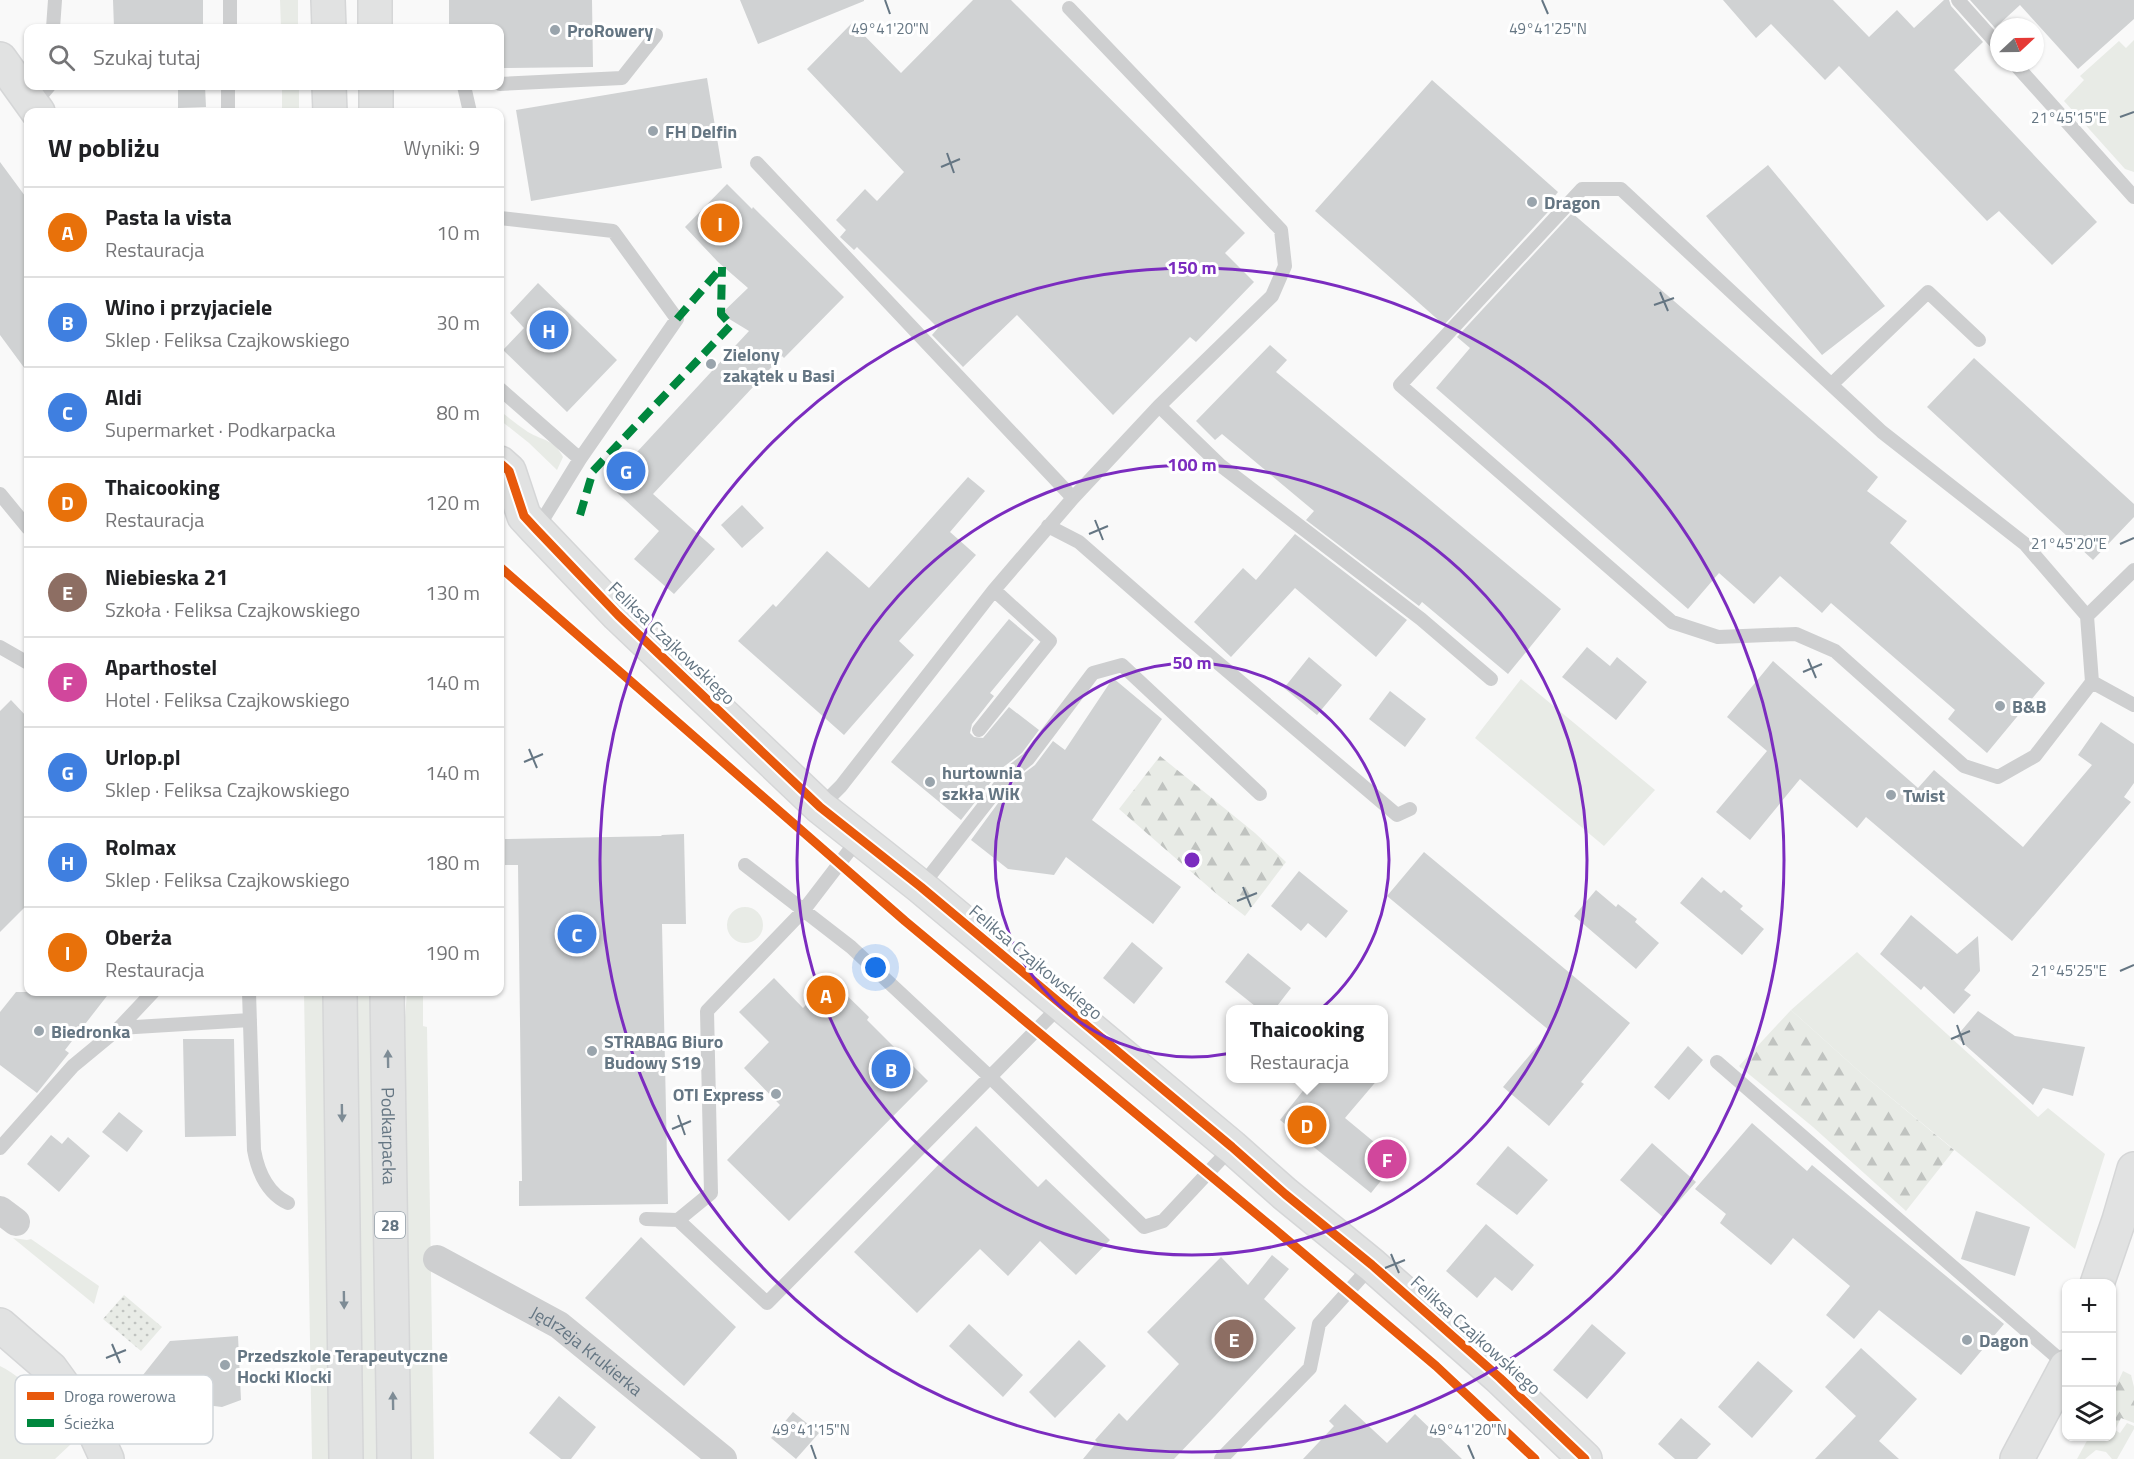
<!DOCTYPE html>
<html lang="pl">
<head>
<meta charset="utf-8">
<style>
	:root { --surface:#fff; --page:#f2f2f2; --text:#202124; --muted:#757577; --line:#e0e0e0; --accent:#111827 }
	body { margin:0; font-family:"Titillium Web",sans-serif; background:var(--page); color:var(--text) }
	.controls { position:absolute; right:18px; bottom:18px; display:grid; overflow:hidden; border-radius:12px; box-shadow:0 2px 4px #0004 }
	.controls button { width:54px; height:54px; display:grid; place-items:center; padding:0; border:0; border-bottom:2px solid var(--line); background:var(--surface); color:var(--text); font:30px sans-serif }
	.compass { position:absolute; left:1990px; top:18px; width:54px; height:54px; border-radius:50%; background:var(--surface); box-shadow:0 2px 4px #0004; rotate:68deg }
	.you { position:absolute; left:876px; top:968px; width:21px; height:21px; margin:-15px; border:4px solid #fff; border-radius:50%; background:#1a73e8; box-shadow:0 0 0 9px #1a73e833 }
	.badge { display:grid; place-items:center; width:39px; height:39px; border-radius:50%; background:var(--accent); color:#fff; font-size:20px; font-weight:700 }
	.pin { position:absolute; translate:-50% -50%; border:3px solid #fff; box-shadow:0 2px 6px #0006 }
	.popup { position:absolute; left:1226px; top:1005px; width:162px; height:78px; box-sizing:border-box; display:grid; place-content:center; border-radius:12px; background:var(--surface); filter:drop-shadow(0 2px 4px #0005); font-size:20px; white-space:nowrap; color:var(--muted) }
	.popup b { font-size:22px; color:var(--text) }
	.popup::after { content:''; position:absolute; left:50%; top:100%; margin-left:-12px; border:12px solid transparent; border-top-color:var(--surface) }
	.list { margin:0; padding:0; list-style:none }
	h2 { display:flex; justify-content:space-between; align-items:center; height:78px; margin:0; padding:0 24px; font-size:26px }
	h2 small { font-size:20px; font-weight:400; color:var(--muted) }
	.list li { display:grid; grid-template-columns:39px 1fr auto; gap:18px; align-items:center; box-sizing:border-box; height:90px; padding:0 24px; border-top:2px solid var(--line) }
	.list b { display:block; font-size:22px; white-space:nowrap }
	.list p { margin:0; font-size:20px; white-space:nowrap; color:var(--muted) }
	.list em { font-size:20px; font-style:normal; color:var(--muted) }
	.icon { flex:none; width:33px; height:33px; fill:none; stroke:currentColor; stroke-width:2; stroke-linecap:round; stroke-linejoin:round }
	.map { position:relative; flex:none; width:2134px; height:1459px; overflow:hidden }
	.search { position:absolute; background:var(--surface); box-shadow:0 2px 4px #0004; left:24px; top:24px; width:480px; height:66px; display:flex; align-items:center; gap:15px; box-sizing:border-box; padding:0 21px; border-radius:12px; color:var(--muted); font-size:22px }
	.panel { position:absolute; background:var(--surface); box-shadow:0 2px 4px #0004; left:24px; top:108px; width:480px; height:888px; border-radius:12px }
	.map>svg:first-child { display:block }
	.grass { fill:#e8ebe6 }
	.forest { fill:url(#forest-firs) }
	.park { fill:url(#park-dots) }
	.building { fill:#d0d2d3 }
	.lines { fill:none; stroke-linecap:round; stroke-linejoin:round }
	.secondary-casing { stroke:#d5d6d7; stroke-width:36 }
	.primary-casing { stroke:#d5d6d7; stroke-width:36 }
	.lane { stroke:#cecfd0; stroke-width:14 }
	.street { stroke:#cecfd0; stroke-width:28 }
	.secondary { stroke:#e1e2e2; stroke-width:33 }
	.primary { stroke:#e1e2e2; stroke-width:33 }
	.quiet { stroke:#00873e; stroke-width:8; stroke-dasharray:15 8; stroke-linecap:butt }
	.cycleway-casing { stroke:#fff; stroke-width:13 }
	.cycleway { stroke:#e8590c; stroke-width:9 }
	.oneway { fill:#7e8c96 }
	.ticks { fill:none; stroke:#657683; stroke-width:2 }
	.ring { fill:none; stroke:#7b2cbf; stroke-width:3 }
	.poi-dot { fill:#99a4ac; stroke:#fff; stroke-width:2 }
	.labels { text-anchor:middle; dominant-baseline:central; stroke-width:6; stroke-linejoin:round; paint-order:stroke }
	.shield { fill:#fff; stroke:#939fa8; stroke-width:1.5 }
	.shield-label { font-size:16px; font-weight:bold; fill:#657683 }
	.poi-label { font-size:18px; font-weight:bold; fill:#657683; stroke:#fff; text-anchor:start }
	.street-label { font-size:18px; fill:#657683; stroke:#fff }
	.key { fill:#fff; stroke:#d1d6da; stroke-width:1.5 }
	.key-label { font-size:16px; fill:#657683 }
	.ticks-label { font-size:15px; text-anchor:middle; fill:#657683; stroke:#fff; stroke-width:6; stroke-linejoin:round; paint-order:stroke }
	.centre { fill:#7b2cbf; stroke:#fff; stroke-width:3 }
	.ring-label { font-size:18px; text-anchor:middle; font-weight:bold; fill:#7b2cbf; stroke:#fff; stroke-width:6; stroke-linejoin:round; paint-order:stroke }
</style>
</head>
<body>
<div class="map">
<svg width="2134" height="1459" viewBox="0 0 2134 1459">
	<defs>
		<pattern id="forest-firs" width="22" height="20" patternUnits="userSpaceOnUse" patternTransform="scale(1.5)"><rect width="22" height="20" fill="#e8ebe6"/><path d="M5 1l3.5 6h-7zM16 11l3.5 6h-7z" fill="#c0c3c0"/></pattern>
		<pattern id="park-dots" width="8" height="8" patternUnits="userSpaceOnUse" patternTransform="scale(1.5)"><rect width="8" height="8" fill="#e8ebe6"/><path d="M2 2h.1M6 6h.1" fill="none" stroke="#c0c3c0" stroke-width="1.8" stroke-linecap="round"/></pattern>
	</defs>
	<rect width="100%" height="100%" fill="#f9f9f9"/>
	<!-- grass -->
	<path class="grass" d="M280,0H298V28H281Z
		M2134,40V172L2125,169L2064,101L2084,80L2080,76L2119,41L2126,48Z
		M282,86H299V112H282Z
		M500,411C509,418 518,425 528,432C543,441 554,439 563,457L557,470L529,443L500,420Z
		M1521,679L1655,790L1604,846L1475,738Z
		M727 925a18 18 0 1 1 36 0a18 18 0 1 1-36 0Z
		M1857,952L2038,1117L2048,1108L2105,1154L2075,1249L1861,1073L1791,1010Z
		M304,992H324L329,1459H312Z
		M357,992H369L372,1024L376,1459H363Z
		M407,992H423V1026L427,1027L434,1459H411L405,1017Z
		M13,1238L27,1240L31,1239L99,1286L94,1304Z
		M0,1366C31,1381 53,1415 71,1444L55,1459H0Z
		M2127,1423L2134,1426V1429L2117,1459H2112L2106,1452L2096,1450L2085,1459H2077L2089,1437L2112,1436V1426H2117L2115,1430L2120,1433Z"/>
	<!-- forest -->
	<path class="forest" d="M1160,756L1255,833L1286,862L1245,916L1219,896L1119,809Z
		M1791,1010L1861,1073L1954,1150L1906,1211L1813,1127L1739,1066Z
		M2123,1371L2131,1375L2134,1387V1423L2121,1418L2117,1426H2112V1395Z"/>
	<!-- park -->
	<path class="park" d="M124,1295L162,1327L141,1351L103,1319Z"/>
	<!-- building -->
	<path class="building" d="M113,0H203V28H114Z
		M449,0H592L593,67L500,68V28H449Z
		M740,0H864V1L758,44Z
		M973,0H1011L1245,233L1225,253L1254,282L1196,342L1190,337L1113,415L1017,315L963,367L932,335L938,328L857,247L854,250L840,237L846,230L836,220L865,189L877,201L904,172L807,69L852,23L901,73Z
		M1723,0H1833L1869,37L1897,10L1914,28L1944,0H1949L1951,6L1983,42L1954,70L2097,222L2052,265L1999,211L1987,221L1839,66L1825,80L1771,24L1756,38Z
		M1970,0H2134V19L2078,69L2020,5L1995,28Z
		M707,78L722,168L531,201L516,110Z
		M1432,80L1558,192L1554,197L1558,201L1444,325L1315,211Z
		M178,86H205L206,107L178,108Z
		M0,162L28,200V373L0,335Z
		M1768,165L1885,306L1822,355L1706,216Z
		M727,184L752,209L753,207L844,297L784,358L782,356L653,494L715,549L674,594L634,559L659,531L612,488L617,483L612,479L749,331L721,314L748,288L718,262L685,227Z
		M1572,213L1878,477L1867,491L1907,521L1890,543L2045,683L1987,753L1948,719L1955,710L1831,603L1822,613L1780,576L1754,604L1719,573L1688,609L1436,388L1470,348L1457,337Z
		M538,283L617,360L567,412L503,350L524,328L510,313Z
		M1270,345L1287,360L1276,372L1561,609L1508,674L1422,602L1419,606L1306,520L1314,511L1222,434L1215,440L1196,421Z
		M1974,358L2134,504V517L2093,560L1927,407Z
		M968,477L985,491L950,532L976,555L899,641L914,655L844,735L738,641L773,604L776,607L827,551L869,588Z
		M742,505L764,528L742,548L721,525Z
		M1295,534L1407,620L1376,657L1295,588L1231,657L1194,622L1243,568L1256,580Z
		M1009,619L1034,640L990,693L994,696L972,724L970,733L974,737L983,738L1009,707L1039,730L1022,753L1002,768L961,820L891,762Z
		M1587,647L1610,666L1617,657L1647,682L1616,720L1562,677Z
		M1309,657L1342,685L1317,715L1284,688Z
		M1773,661L1918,788L1934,770L2023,847L2092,765L2078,755L2101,722L2134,744V783L2124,797L2131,802L2012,941L1866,817L1857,828L1800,779L1750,840L1716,812L1767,751L1727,717Z
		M1113,678L1162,719L1092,820L1181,887L1153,924L1066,857L1054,875L1008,869L971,840L1015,780L1035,765L1053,741L1065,750Z
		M1390,691L1426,719L1405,747L1369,719Z
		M11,700L28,718V904L0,932V711Z
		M684,834L686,924H662L668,1204L519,1206V1181H522L518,865H505V839L661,836L662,835Z
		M1424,852L1630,1023L1581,1082L1584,1084L1549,1126L1503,1087L1550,1031L1387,896Z
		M1299,871L1348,911L1326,938L1308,923L1301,931L1271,906Z
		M1702,877L1721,893L1724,890L1743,906L1740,909L1764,929L1742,955L1680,903Z
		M1596,890L1616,907L1618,904L1637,919L1635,922L1659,943L1636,969L1574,916Z
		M1911,915L1957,954L1978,936L1980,971L1964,990L1971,995L1954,1014L1924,986L1921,990L1880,954Z
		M1132,942L1163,968L1134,1004L1103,978Z
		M1248,953L1291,988L1274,1010H1260L1225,982Z
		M774,978L803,1008L831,980L869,1017L867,1020L928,1081L789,1221L727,1160L780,1105L744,1068L769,1042L739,1012Z
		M16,992H110L65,1050L69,1053L37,1093L0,1065V1012Z
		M1978,1011L2015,1036L2085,1047L2073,1096L2043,1088L2033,1105L1956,1037Z
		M183,1039H234L236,1136L185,1137Z
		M1688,1046L1703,1060L1669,1100L1654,1087Z
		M1313,1078H1379L1345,1118L1397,1161L1371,1193L1280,1120Z
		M119,1112L143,1131L127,1152L102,1132Z
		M1752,1123L1807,1171L1812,1165L2004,1324L1961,1375L1879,1310L1854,1339L1826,1315L1850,1286L1793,1238L1771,1265L1720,1223L1726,1214L1695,1189Z
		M976,1126L1038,1187L1046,1179L1110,1240L1076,1275L1040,1241L1008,1276L980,1249L917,1313L854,1252Z
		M51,1135L62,1144L68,1137L90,1156L59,1192L27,1164Z
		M1652,1143L1696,1182L1664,1218L1620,1180Z
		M1508,1146L1548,1180L1517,1215L1476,1184Z
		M1976,1211L2030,1227L2015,1276L1961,1259Z
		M1486,1224L1534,1265L1512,1291L1495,1277L1477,1298L1446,1271Z
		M641,1237L736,1327L684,1386L585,1298Z
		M1272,1255L1289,1269L1264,1299L1296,1328L1215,1416L1174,1459H1083L1097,1442L1095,1440L1119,1413L1127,1421L1179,1364L1147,1332L1221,1257L1248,1285Z
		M969,1324L1023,1375L1003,1397L949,1346Z
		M1592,1324L1626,1353L1587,1399L1553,1370Z
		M238,1336L241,1400L222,1407L198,1404L143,1375L170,1341Z
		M1079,1340L1106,1366L1055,1418L1029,1392Z
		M1861,1348L1917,1399L1879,1441L1899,1459H1815L1856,1416L1825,1387Z
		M1758,1361L1793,1391L1752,1438L1718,1407Z
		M559,1396L596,1427L571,1459H561L529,1433Z
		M1345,1404L1387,1443L1415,1414L1462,1459H1303L1334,1426L1329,1421Z
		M793,1412L819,1433L796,1459L771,1438Z
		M1681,1418L1711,1444L1697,1459H1675L1658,1444Z"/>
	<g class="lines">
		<defs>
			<path id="secondary" d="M0,59L38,112
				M500,463L509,471L524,516L536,529L618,615L820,807L921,887L1232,1147L1285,1194L1372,1265L1500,1378L1585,1459
				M2097,1284L2119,1220L2134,1169
				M0,1325L51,1369L91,1424L107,1459
				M2017,1459L2066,1367"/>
			<g id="primary">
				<path d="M328,0L329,28"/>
				<path d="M375,0V28"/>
				<path d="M329,86L330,112"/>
				<path d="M376,86V112"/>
				<path d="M340,992L346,1459"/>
				<path id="s2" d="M387,992L394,1459"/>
			</g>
		</defs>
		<!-- secondary casing -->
		<use href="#secondary" class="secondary-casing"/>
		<!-- primary casing -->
		<use href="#primary" class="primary-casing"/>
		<!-- lane -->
		<path class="lane" d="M1958,0L1999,46
			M1069,8L1281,230L1285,266L1272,296L1159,406L1220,465L1421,619L1491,679
			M53,28L55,0
			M230,28V0
			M2014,63L2134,197
			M500,84L622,78L656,35
			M464,86L470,112
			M33,105L49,86
			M228,112V86
			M757,163L1073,498L994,590L841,786L820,807
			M1582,189H1621L1882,432L2025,544L2087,616L2092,682L2035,756L1998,777L1964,766L1835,651L1796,634L1718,637L1672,622L1400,385Z
			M500,218L613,231L677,319L580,459L537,529
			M1832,384L1928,292L1979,340
			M500,389L580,459
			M0,494L28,528
			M1073,498L1159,406
			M1048,526L1079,542L1184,634L1397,815L1410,809
			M2087,616L2134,570
			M0,647L28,663
			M2092,682L2134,705
			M979,730L1050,641L994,590
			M745,865L851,947L990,1077L1062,1004
			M921,887L1009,774L1028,759L1093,673L1122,665L1260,794
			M249,992L254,1150C258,1172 267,1193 288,1203
			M119,1028L250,1020
			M1717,1062L2066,1365
			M0,1148L73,1066L119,1028L153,992
			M646,1219L678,1220L711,1193L707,1011L803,911L859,838
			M678,1220L767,1303L990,1077L1144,1227L1163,1221L1232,1147
			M1221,1459L1310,1368L1319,1324L1372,1265"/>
		<!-- street -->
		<g class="street">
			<path d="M0,1210L16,1222"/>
			<path id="s1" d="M437,1259L559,1325L723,1459"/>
		</g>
		<!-- secondary -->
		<use href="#secondary" class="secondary"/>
		<!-- primary -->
		<use href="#primary" class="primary"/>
		<!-- quiet -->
		<path class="quiet" d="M677,319L722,267
			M580,515L593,471L731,325L721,314L722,267"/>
		<defs>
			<path id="cycleway" d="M500,463L509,471L524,516L536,529L618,615L820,807L921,887L1232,1147L1285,1194L1372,1265L1500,1378L1585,1459
				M500,567L905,921L1272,1227L1436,1366L1535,1459"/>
		</defs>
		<!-- cycleway casing -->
		<use href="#cycleway" class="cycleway-casing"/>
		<!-- cycleway -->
		<use href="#cycleway" class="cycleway"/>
	</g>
	<!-- one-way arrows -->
	<defs><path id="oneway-solid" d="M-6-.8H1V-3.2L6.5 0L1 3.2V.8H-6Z" transform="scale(1.5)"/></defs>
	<g class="oneway">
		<use href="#oneway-solid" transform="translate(388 1059) rotate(-91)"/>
		<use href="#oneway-solid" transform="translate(342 1113) rotate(89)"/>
		<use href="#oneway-solid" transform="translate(344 1300) rotate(89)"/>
		<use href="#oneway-solid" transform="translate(393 1401) rotate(-91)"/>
	</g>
	<!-- ticks -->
	<path class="ticks" d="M885,0L890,14M1542,0L1548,14M2120,117L2134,112M947,153L954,173M941,167L960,159M1660,292L1668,311M1654,305L1674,298M1095,520L1103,540M1089,534L1108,526M2120,544L2134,538M1808,659L1816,678M1803,672L1822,664M529,749L537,768M524,762L543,754M1243,887L1251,907M1237,901L1257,893M2120,971L2134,965M1957,1025L1964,1045M1951,1039L1970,1031M678,1115L685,1135M672,1129L691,1121M1391,1254L1399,1273M1385,1268L1405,1260M112,1344L120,1363M106,1358L126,1350M811,1445L816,1459M1468,1445L1474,1459"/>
	<!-- distance rings -->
	<g class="ring">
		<circle cx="1192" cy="860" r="197"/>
		<circle cx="1192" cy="860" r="395"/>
		<circle cx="1192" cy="860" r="592"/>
	</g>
	<!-- markers -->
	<g class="poi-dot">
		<circle cx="555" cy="30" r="6"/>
		<circle cx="653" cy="131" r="6"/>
		<circle cx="1532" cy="202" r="6"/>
		<circle cx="711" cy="364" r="6"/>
		<circle cx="2000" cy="706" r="6"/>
		<circle cx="930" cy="782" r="6"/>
		<circle cx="1891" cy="795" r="6"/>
		<circle cx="39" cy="1031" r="6"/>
		<circle cx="592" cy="1051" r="6"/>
		<circle cx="776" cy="1094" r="6"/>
		<circle cx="1967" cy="1340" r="6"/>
		<circle cx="225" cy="1365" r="6"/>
	</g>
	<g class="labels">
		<!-- shield labels -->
		<rect class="shield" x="375" y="1212" width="30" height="26" rx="4.5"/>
		<g class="shield-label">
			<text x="390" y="1225">28</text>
		</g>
		<!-- poi labels -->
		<g class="poi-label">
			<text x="567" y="30">ProRowery</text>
			<text x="665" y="131">FH Delfin</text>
			<text x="1544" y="202">Dragon</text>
			<text x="723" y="354">Zielony<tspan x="723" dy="21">zakątek u Basi</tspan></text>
			<text x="2012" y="706">B&amp;B</text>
			<text x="942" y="772">hurtownia<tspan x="942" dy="21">szkła WiK</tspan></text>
			<text x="1903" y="795">Twist</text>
			<text x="51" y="1031">Biedronka</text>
			<text x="604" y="1041">STRABAG Biuro<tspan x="604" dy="21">Budowy S19</tspan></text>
			<text x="764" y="1094" text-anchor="end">OTI Express</text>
			<text x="1979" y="1340">Dagon</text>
			<text x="237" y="1355">Przedszkole Terapeutyczne<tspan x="237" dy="21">Hocki Klocki</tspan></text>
		</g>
		<!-- street labels -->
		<g class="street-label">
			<text transform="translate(672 643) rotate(44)">Feliksa Czajkowskiego</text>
			<text transform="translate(1036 962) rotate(40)">Feliksa Czajkowskiego</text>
			<text stroke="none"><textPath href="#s2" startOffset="144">Podkarpacka</textPath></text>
			<text transform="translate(1476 1335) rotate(42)">Feliksa Czajkowskiego</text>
			<text stroke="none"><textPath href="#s1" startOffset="176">Jędrzeja Krukierka</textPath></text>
		</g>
	</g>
	<!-- legend -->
	<rect x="15" y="1375" width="198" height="69" rx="9" class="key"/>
	<rect x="27" y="1392" width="27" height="8" fill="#e8590c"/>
	<rect x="27" y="1419" width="27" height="8" fill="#00873e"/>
	<g class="key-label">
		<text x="64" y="1402">Droga rowerowa</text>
		<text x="64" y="1429">Ścieżka</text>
	</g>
	<g class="ticks-label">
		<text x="890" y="34">49°41'20"N</text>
		<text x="1548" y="34">49°41'25"N</text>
		<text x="2069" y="123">21°45'15"E</text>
		<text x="2069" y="549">21°45'20"E</text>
		<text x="2069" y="976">21°45'25"E</text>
		<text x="811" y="1435">49°41'15"N</text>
		<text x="1468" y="1435">49°41'20"N</text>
	</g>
	<circle cx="1192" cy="860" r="9" class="centre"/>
	<g class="ring-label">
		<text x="1192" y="274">150 m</text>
		<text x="1192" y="471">100 m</text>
		<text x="1192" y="669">50 m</text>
	</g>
</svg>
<div class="controls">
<button>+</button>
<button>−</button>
<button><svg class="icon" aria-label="layers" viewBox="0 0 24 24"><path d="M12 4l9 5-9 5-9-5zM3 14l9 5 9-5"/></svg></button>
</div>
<svg class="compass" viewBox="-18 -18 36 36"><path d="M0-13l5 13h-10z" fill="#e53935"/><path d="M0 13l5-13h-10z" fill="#757577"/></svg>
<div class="you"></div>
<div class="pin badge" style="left:826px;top:995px;background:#e8710a">A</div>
<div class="pin badge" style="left:891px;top:1069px;background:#3f7fe0">B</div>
<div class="pin badge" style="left:577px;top:934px;background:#3f7fe0">C</div>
<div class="pin badge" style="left:1307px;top:1125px;background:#e8710a">D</div>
<div class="popup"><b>Thaicooking</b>Restauracja</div>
<div class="pin badge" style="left:1234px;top:1339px;background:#8d6e63">E</div>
<div class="pin badge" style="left:1387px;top:1159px;background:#d1479c">F</div>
<div class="pin badge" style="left:626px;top:471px;background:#3f7fe0">G</div>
<div class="pin badge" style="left:549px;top:330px;background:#3f7fe0">H</div>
<div class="pin badge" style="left:720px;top:223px;background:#e8710a">I</div>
<div class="search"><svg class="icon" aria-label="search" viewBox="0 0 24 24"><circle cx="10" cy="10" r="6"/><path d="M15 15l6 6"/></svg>Szukaj tutaj</div>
<section class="panel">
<h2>W pobliżu<small>Wyniki: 9</small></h2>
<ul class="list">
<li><span class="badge" style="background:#e8710a">A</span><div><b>Pasta la vista</b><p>Restauracja</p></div><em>10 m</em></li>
<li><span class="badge" style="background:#3f7fe0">B</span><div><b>Wino i przyjaciele</b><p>Sklep · Feliksa Czajkowskiego</p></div><em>30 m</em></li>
<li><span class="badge" style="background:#3f7fe0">C</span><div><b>Aldi</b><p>Supermarket · Podkarpacka</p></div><em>80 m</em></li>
<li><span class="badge" style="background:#e8710a">D</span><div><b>Thaicooking</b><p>Restauracja</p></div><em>120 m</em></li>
<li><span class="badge" style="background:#8d6e63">E</span><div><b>Niebieska 21</b><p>Szkoła · Feliksa Czajkowskiego</p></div><em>130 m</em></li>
<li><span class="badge" style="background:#d1479c">F</span><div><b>Aparthostel</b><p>Hotel · Feliksa Czajkowskiego</p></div><em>140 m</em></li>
<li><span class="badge" style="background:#3f7fe0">G</span><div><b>Urlop.pl</b><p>Sklep · Feliksa Czajkowskiego</p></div><em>140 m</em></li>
<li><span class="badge" style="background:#3f7fe0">H</span><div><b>Rolmax</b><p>Sklep · Feliksa Czajkowskiego</p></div><em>180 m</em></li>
<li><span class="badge" style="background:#e8710a">I</span><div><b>Oberża</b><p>Restauracja</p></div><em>190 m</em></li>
</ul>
</section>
</div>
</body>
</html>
